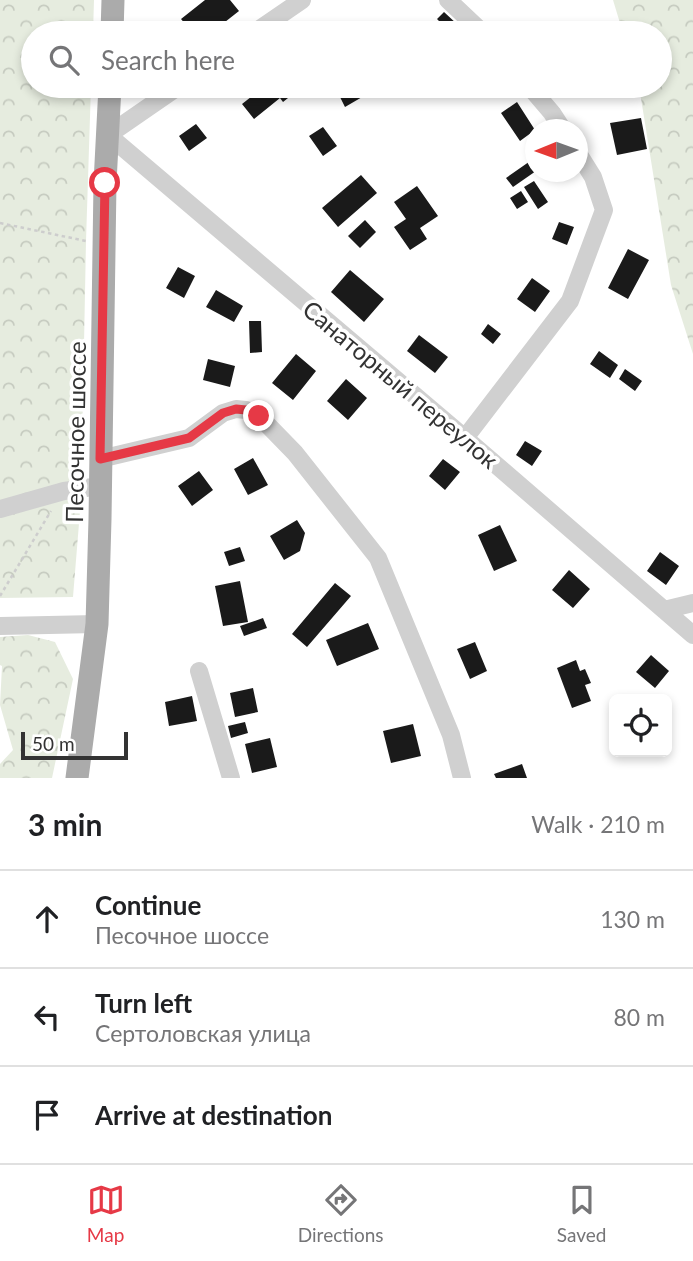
<!DOCTYPE html>
<html lang="en">
<head>
<meta charset="utf-8">
<style>
	:root { --surface:#fff; --page:#f6f6f6; --text:#202124; --muted:#757577; --line:#e0e0e0; --accent:#e63946 }
	body { margin:0; font-family:Lato,sans-serif; background:var(--page); color:var(--text) }
	.controls { position:absolute; right:21px; bottom:21px; display:grid; overflow:hidden; border-radius:10px; box-shadow:0 4px 10px #0003 }
	.controls button { width:63px; height:63px; display:grid; place-items:center; padding:0; border:0; border-bottom:2px solid var(--line); background:var(--surface); color:var(--text); font:35px sans-serif }
	.compass { position:absolute; left:525px; top:119px; width:63px; height:63px; border-radius:50%; background:var(--surface); box-shadow:0 4px 10px #0003; rotate:269deg }
	.scale { position:absolute; left:21px; bottom:18px; width:107px; box-sizing:border-box; padding-left:7px; border:4px solid #333; border-top:0; font-size:19px; line-height:24px; white-space:nowrap; color:#333; -webkit-text-stroke:5px #fff; paint-order:stroke }
	.stop { position:absolute; width:21px; height:21px; margin:-16px; border:5px solid #e63946; border-radius:50%; background:#fff }
	.stop.end { background:#e63946; border-color:#fff; box-shadow:0 2px 7px #0008 }
	.list { margin:0; padding:0; list-style:none }
	h2 { display:flex; justify-content:space-between; align-items:center; height:91px; margin:0; padding:0 28px; font-size:30px }
	h2 small { font-size:23px; font-weight:400; color:var(--muted) }
	.list li { display:grid; grid-template-columns:46px 1fr auto; gap:21px; align-items:center; box-sizing:border-box; height:98px; padding:0 28px; border-top:2px solid var(--line) }
	.list b { display:block; font-size:26px; white-space:nowrap }
	.list p { margin:0; font-size:23px; white-space:nowrap; color:var(--muted) }
	.list em { font-size:23px; font-style:normal; color:var(--muted) }
	.icon { flex:none; width:38px; height:38px; fill:none; stroke:currentColor; stroke-width:2; stroke-linecap:round; stroke-linejoin:round }
	.map { position:relative; flex:none; width:693px; height:778px; overflow:hidden }
	.search { position:absolute; background:var(--surface); box-shadow:0 4px 10px #0003; left:21px; right:21px; top:21px; height:77px; display:flex; align-items:center; gap:18px; box-sizing:border-box; padding:0 24px; border-radius:38px; color:var(--muted); font-size:26px }
	.sheet { height:385px; background:var(--surface) }
	nav { display:flex; justify-content:space-around; align-items:center; box-sizing:border-box; height:98px; border-top:2px solid var(--line); background:var(--surface); font-size:19px; color:var(--muted) }
	nav a { display:grid; justify-items:center; gap:4px }
	nav .on { color:var(--accent) }
	.map>svg:first-child { display:block }
	.forest { fill:url(#forest-crowns) }
	.building { fill:#1a1a1a }
	.lines { fill:none; stroke-linecap:round; stroke-linejoin:round }
	.path { stroke:#cdcdcd; stroke-width:2.5; stroke-dasharray:3.5 3.5; stroke-linecap:butt }
	.minor { stroke:#d0d0d0; stroke-width:18 }
	.major { stroke:#ababab; stroke-width:23 }
	.route { stroke:#e63946; stroke-width:9 }
	.labels { text-anchor:middle; dominant-baseline:central; stroke-width:7; stroke-linejoin:round; paint-order:stroke }
	.street-label { font-size:24px; fill:#333; stroke:#fff }
</style>
</head>
<body>
<div class="map">
<svg width="693" height="778" viewBox="0 0 693 778">
	<defs>
		<pattern id="forest-crowns" width="20" height="18" patternUnits="userSpaceOnUse" patternTransform="scale(1.75)"><rect width="20" height="18" fill="#e6ecdf"/><path d="M2 6a3 3 0 1 1 6 0M12 15a3 3 0 1 1 6 0" fill="none" stroke="#c6cbc0"/></pattern>
	</defs>
	<rect width="100%" height="100%" fill="#fff"/>
	<!-- forest -->
	<path class="forest" d="M0,0H94L93,33H33V86H91L86,241L81,499L73,597L0,598Z
		M613,0H693V354L671,285L639,86H660V33H623Z
		M28,635L55,642L73,679L52,778H0V764L13,750L0,705L2,666L0,665V637Z"/>
	<!-- building -->
	<path class="building" d="M205,0H230L239,11L211,33H193L181,19Z
		M444,12L458,25L450,32L437,19Z
		M265,86H294L298,90L283,102L280,98L254,119L242,104Z
		M351,86H364L369,93L345,107L338,93Z
		M517,102L535,130L520,141L501,113Z
		M641,118L647,149L617,155L610,123Z
		M196,124L207,138L189,151L179,136Z
		M323,127L337,146L323,156L309,136Z
		M536,157V171L513,187L506,178Z
		M361,175L377,193L338,227L322,208Z
		M534,181L548,202L538,209L524,187Z
		M417,186L438,216L420,228L427,239L410,250L394,227L406,219L394,202Z
		M521,191L528,202L517,209L510,198Z
		M365,220L376,232L360,248L348,236Z
		M559,222L574,227L567,245L552,239Z
		M628,249L649,260L628,299L608,288Z
		M178,267L195,276L184,298L166,288Z
		M350,270L384,299L364,322L331,292Z
		M532,278L550,291L535,312L517,299Z
		M216,290L243,306L234,322L206,307Z
		M249,321H261L262,352L250,353Z
		M488,324L501,334L493,344L481,334Z
		M419,335L448,357L435,373L407,351Z
		M599,351L618,365L610,378L590,364Z
		M296,354L316,371L293,400L272,383Z
		M208,359L235,366L230,387L203,380Z
		M625,369L642,381L635,391L619,379Z
		M346,379L367,398L348,420L327,401Z
		M525,441L542,451L532,466L516,455Z
		M253,458L268,485L248,495L234,469Z
		M443,459L460,472L445,490L429,476Z
		M199,471L213,490L192,506L178,486Z
		M297,520L305,533L300,551L284,560L270,536Z
		M500,525L517,561L494,571L478,535Z
		M240,547L245,561L229,566L224,552Z
		M660,552L679,566L666,585L647,571Z
		M569,570L590,589L573,608L552,590Z
		M240,581L248,622L223,626L215,586Z
		M335,583L351,596L307,647L292,634Z
		M263,618L267,628L244,636L240,626Z
		M368,623L379,649L337,666L326,640Z
		M475,642L487,671L470,679L457,649Z
		M651,655L669,671L655,688L636,672Z
		M576,660L580,671L585,669L591,683L585,685L591,701L572,708L557,668Z
		M253,688L258,712L235,717L230,693Z
		M192,696L197,721L169,726L165,702Z
		M245,722L248,733L231,738L228,726Z
		M413,724L421,756L391,763L383,731Z
		M270,738L277,767L252,773L245,744Z
		M522,764L527,778H496L494,774Z"/>
	<g class="lines">
		<!-- path -->
		<path class="path" d="M0,223L86,241
			M0,596L51,511"/>
		<!-- minor -->
		<path class="minor" d="M448,0L483,33
			M254,33L302,0
			M179,86L108,135L465,438L693,635
			M529,86L552,113L563,130
			M465,438L570,301L604,210L593,177L578,153
			M100,459L189,438L223,413L236,409L246,410L259,416L295,453L378,558L451,735L462,778
			M0,509L64,491L100,486
			M664,610L693,603
			M0,626L97,624
			M199,671L231,778"/>
		<!-- major -->
		<path class="major" d="M112,33L113,0
			M77,778L97,624L100,519L105,183L110,86"/>
	</g>
	<g class="lines">
		<!-- route -->
		<path class="route" d="M105,183L100,459L189,438L223,413L236,409L246,410L259,416"/>
	</g>
	<g class="labels">
		<!-- street labels -->
		<g class="street-label">
			<text transform="translate(401 384) rotate(40)">Санаторный переулок</text>
			<text transform="translate(75 432) rotate(-89)">Песочное шоссе</text>
		</g>
	</g>
</svg>
<div class="controls">
<button><svg class="icon" aria-label="locate" viewBox="0 0 24 24"><circle cx="12" cy="12" r="6"/><path d="M12 2v4M12 18v4M2 12h4M18 12h4"/></svg></button>
</div>
<svg class="compass" viewBox="-18 -18 36 36"><path d="M0-13l5 13h-10z" fill="#e53935"/><path d="M0 13l5-13h-10z" fill="#757577"/></svg>
<div class="scale">50 m</div>
<div class="stop" style="left:105px;top:183px"></div>
<div class="stop end" style="left:259px;top:416px"></div>
<div class="search"><svg class="icon" aria-label="search" viewBox="0 0 24 24"><circle cx="10" cy="10" r="6"/><path d="M15 15l6 6"/></svg>Search here</div>
</div>
<section class="sheet">
<h2>3 min<small>Walk · 210 m</small></h2>
<ul class="list">
<li><svg class="icon" aria-label="ahead" viewBox="0 0 24 24"><path d="M12 20V5M6 11l6-6 6 6"/></svg><div><b>Continue</b><p>Песочное шоссе</p></div><em>130 m</em></li>
<li><svg class="icon" aria-label="left" viewBox="0 0 24 24"><path d="M17 20v-9H6M10 6l-5 5 5 5"/></svg><div><b>Turn left</b><p>Сертоловская улица</p></div><em>80 m</em></li>
<li><svg class="icon" aria-label="arrive" viewBox="0 0 24 24"><path d="M6 21V4h12l-3 4 3 4H6"/></svg><div><b>Arrive at destination</b></div></li>
</ul>
</section>
<nav>
<a class="on"><svg class="icon" aria-label="map" viewBox="0 0 24 24"><path d="M3 6l6-2 6 2 6-2v14l-6 2-6-2-6 2zM9 4v14M15 6v14"/></svg>Map</a>
<a><svg class="icon" aria-label="directions" viewBox="0 0 24 24"><path d="M12 3l9 9-9 9-9-9zM9 14v-3h6M13 9l2 2-2 2"/></svg>Directions</a>
<a><svg class="icon" aria-label="saved" viewBox="0 0 24 24"><path d="M7 4h10v16l-5-4-5 4z"/></svg>Saved</a>
</nav>
</body>
</html>
